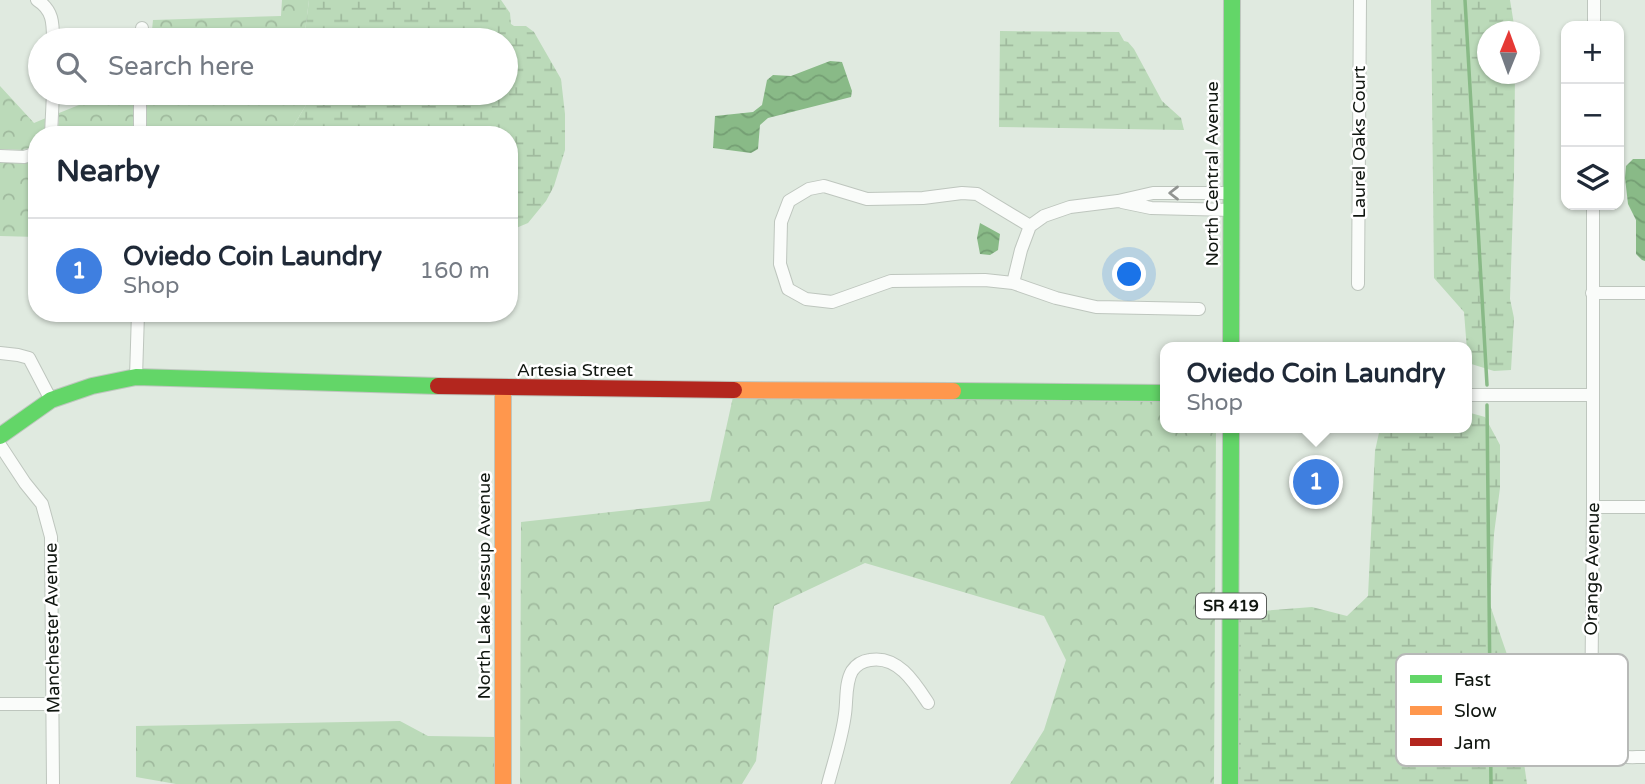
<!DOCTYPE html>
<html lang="en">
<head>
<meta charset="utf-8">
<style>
	:root { --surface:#fff; --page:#f6f6f7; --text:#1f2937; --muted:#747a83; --line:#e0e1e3; --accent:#0b8043 }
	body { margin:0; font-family:"Varela Round",sans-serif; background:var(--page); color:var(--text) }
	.controls { position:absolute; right:21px; top:21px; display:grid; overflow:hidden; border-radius:14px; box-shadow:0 2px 5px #0004 }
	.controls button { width:63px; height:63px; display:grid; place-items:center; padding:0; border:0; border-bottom:2px solid var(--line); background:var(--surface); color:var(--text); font:35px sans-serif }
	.compass { position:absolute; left:1477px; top:21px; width:63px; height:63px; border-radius:50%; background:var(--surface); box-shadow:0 2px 5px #0004; rotate:1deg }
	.you { position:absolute; left:1130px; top:275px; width:24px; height:24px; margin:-18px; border:5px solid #fff; border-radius:50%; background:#1a73e8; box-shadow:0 0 0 10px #1a73e833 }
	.badge { display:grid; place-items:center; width:46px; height:46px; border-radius:50%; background:var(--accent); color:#fff; font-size:23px; font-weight:700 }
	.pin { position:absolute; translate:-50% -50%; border:4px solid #fff; box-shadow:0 2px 7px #0006 }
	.popup { position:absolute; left:1160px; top:342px; width:312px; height:91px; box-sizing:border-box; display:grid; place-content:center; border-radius:14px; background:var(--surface); filter:drop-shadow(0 2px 5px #0005); font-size:23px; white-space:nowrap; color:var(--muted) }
	.popup b { font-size:26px; color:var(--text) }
	.popup::after { content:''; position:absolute; left:50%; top:100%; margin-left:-14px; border:14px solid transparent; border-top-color:var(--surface) }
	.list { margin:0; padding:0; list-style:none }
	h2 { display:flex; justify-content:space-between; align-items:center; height:91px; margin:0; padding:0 28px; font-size:30px }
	h2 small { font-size:23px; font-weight:400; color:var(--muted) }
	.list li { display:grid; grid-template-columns:46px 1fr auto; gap:21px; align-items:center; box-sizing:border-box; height:105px; padding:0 28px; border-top:2px solid var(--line) }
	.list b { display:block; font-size:26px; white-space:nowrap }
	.list p { margin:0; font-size:23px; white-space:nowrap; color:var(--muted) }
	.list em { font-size:23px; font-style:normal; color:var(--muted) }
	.icon { flex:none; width:38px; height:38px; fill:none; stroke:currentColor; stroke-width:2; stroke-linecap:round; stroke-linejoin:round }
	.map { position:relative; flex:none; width:1645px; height:784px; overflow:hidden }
	.search { position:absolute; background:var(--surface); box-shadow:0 2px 5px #0004; left:28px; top:28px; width:490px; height:77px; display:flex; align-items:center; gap:18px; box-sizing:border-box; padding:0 24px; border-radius:38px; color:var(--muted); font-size:26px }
	.panel { position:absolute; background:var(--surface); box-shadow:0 2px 5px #0004; left:28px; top:126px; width:490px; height:196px; border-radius:28px }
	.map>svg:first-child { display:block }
	.forest { fill:url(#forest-crowns) }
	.wetland { fill:url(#wetland-marsh) }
	.water { fill:url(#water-waves) }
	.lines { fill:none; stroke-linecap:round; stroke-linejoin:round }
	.stream { stroke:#89ba87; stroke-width:3.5 }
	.street-casing { stroke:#bec6be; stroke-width:14 }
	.fast-casing { stroke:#bec6be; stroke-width:18 }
	.slow-casing { stroke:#bec6be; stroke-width:18 }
	.jam-casing { stroke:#bec6be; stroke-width:18 }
	.street { stroke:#fafcfa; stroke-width:12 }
	.fast { stroke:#63d668; stroke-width:16 }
	.slow { stroke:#ff974d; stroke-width:16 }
	.jam { stroke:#b3261e; stroke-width:16 }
	.oneway { stroke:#919491 }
	.labels { text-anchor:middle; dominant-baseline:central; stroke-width:5; stroke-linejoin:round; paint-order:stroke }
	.shield { fill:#fff; stroke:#585c58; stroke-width:2 }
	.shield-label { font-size:16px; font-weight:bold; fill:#101610 }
	.street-label { font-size:18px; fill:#101610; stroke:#fff }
	.key { fill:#fff; stroke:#b7b9b7; stroke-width:2 }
	.key-label { font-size:19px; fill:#101610 }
</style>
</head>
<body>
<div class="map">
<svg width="1645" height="784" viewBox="0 0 1645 784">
	<defs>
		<pattern id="forest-crowns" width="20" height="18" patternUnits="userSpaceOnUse" patternTransform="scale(1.75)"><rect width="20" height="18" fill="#bbdab9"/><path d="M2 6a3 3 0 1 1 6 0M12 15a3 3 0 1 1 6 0" fill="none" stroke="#a0ba9e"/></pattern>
		<pattern id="wetland-marsh" width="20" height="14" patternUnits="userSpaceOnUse" patternTransform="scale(1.75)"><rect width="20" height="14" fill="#bbdab9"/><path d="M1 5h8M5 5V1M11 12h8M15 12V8" fill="none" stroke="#a0ba9e"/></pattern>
		<pattern id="water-waves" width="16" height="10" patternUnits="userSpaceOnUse" patternTransform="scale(1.75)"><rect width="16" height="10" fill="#89ba87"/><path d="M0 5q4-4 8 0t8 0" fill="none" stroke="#759f74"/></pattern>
	</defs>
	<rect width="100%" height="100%" fill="#e0eae0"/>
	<!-- forest -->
	<path class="forest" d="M282,0H309L304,40H151L153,20L281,16Z
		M0,86L34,123L46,118L45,132L43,135H37L36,146L23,150L0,149Z
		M147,93H306V105L288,135H146Z
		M94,99H134V135H58L59,113Z
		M37,160V237L0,236V163H25Z
		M733,397L1165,402L1166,428H1216L1214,784H1010L1044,730L1066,660L1044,616L865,563L774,606L756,761L742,784H520L521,522L710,501Z
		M400,721L428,736L497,737V784H176L136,777V726Z"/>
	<!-- wetland -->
	<path class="wetland" d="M309,0H501L510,13L511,24L514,26H526L534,32L561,79L565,114V150L554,186L546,201L528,223L509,231V135H288L306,105V93H506V40H304Z
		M1431,0H1510L1515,31L1488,32V74H1515L1514,176L1510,299L1514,318L1511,370L1494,371L1468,363L1464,312L1434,278Z
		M1000,31L1119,32L1124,41L1128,42L1134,49L1162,101L1181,118L1184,130L999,127Z
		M1467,412L1485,417L1500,445V488L1494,534L1490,605L1512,669L1527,695L1529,726L1523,756L1527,784H1236L1237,613L1312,607L1347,616L1368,596L1375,451L1380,428H1466Z"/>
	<!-- water -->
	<path class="water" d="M830,61L842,62L852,91L851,97L768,118L760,125L758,149L751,153L713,148L715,116L753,112L762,105L767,80L773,75L791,76Z
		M1633,159H1645V261L1642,260L1636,254V220L1628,204L1625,178L1626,166Z
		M980,223L1000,234L998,250L990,255L980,254L977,238Z"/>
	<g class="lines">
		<!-- stream -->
		<path class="stream" d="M1465,0L1487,385
			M1487,405L1491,784"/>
		<defs>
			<path id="street" d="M37,0C53,10 53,23 53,40
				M1594,26V0
				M142,40V28
				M51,135L53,93
				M140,135V93
				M0,156L24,157L37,153
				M1122,202L1151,208L1232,210
				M1593,205V507L1591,733C1599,761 1620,757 1645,757
				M1030,226L977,194L962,193L923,198L867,199L824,186L809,189L789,201L781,222L780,264L788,289L806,299L832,302L891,281L985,280L1013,283L1056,298L1096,307L1199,309
				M1013,283L1021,250L1030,226L1044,216L1070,207L1118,201L1153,193H1232
				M1358,284L1360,0
				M1592,293H1645
				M0,353L18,355L29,358L51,400
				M136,377L138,313
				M1466,395H1592
				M0,445L25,483L42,504L51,537L53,784
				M1593,507H1645
				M0,704H53
				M828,784C834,761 842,738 845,714C847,701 845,683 852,671C856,665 863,661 870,660C898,655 915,683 928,703"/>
			<path id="fast" d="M1231,347L1232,0
				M953,391L1166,393
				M0,436L51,400L92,386L136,377L438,386
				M1230,784L1231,428"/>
			<path id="slow" d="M503,388V784
				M734,390L953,391"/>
			<path id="jam" d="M438,386L734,390"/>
		</defs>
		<!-- street casing -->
		<use href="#street" class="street-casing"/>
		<!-- fast casing -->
		<use href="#fast" class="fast-casing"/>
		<!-- slow casing -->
		<use href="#slow" class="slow-casing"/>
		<!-- jam casing -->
		<use href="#jam" class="jam-casing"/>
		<!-- street -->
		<use href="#street" class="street"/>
		<!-- fast -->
		<use href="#fast" class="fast"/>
		<!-- slow -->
		<use href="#slow" class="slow"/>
		<!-- jam -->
		<use href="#jam" class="jam"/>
	</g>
	<!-- one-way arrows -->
	<defs><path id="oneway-chevron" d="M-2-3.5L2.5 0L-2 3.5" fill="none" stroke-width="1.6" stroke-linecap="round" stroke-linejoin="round" transform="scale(1.75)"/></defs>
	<use class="oneway" href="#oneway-chevron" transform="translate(1174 193) rotate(-180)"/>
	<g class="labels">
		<!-- shield labels -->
		<rect class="shield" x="1196" y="593.5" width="70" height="25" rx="5"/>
		<g class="shield-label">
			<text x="1231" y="606">SR 419</text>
		</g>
		<!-- street labels -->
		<g class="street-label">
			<text transform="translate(1359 142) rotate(-90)">Laurel Oaks Court</text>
			<text transform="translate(1212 174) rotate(-90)">North Central Avenue</text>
			<text x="575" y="370">Artesia Street</text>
			<text transform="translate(1592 569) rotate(-89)">Orange Avenue</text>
			<text transform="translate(484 586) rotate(-90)">North Lake Jessup Avenue</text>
			<text transform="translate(52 628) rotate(-91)">Manchester Avenue</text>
		</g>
	</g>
	<!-- legend -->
	<rect x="1396" y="654" width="232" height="112" rx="10" class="key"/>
	<rect x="1410" y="675" width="32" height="8" fill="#63d668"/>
	<rect x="1410" y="706" width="32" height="9" fill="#ff974d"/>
	<rect x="1410" y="738" width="32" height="8" fill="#b3261e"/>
	<g class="key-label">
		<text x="1454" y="686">Fast</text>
		<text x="1454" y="717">Slow</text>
		<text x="1454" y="749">Jam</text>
	</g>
</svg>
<div class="controls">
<button>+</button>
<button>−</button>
<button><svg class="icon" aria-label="layers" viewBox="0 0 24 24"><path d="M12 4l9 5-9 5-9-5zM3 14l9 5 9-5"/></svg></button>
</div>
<svg class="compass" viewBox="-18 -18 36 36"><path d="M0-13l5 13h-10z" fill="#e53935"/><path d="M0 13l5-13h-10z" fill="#747a83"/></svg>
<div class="you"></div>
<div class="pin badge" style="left:1316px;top:482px;background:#3f7fe0">1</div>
<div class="popup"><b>Oviedo Coin Laundry</b>Shop</div>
<div class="search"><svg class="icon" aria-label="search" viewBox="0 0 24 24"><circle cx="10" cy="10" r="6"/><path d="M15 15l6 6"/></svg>Search here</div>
<section class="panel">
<h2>Nearby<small></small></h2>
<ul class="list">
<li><span class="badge" style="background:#3f7fe0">1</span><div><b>Oviedo Coin Laundry</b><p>Shop</p></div><em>160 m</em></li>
</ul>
</section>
</div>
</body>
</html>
